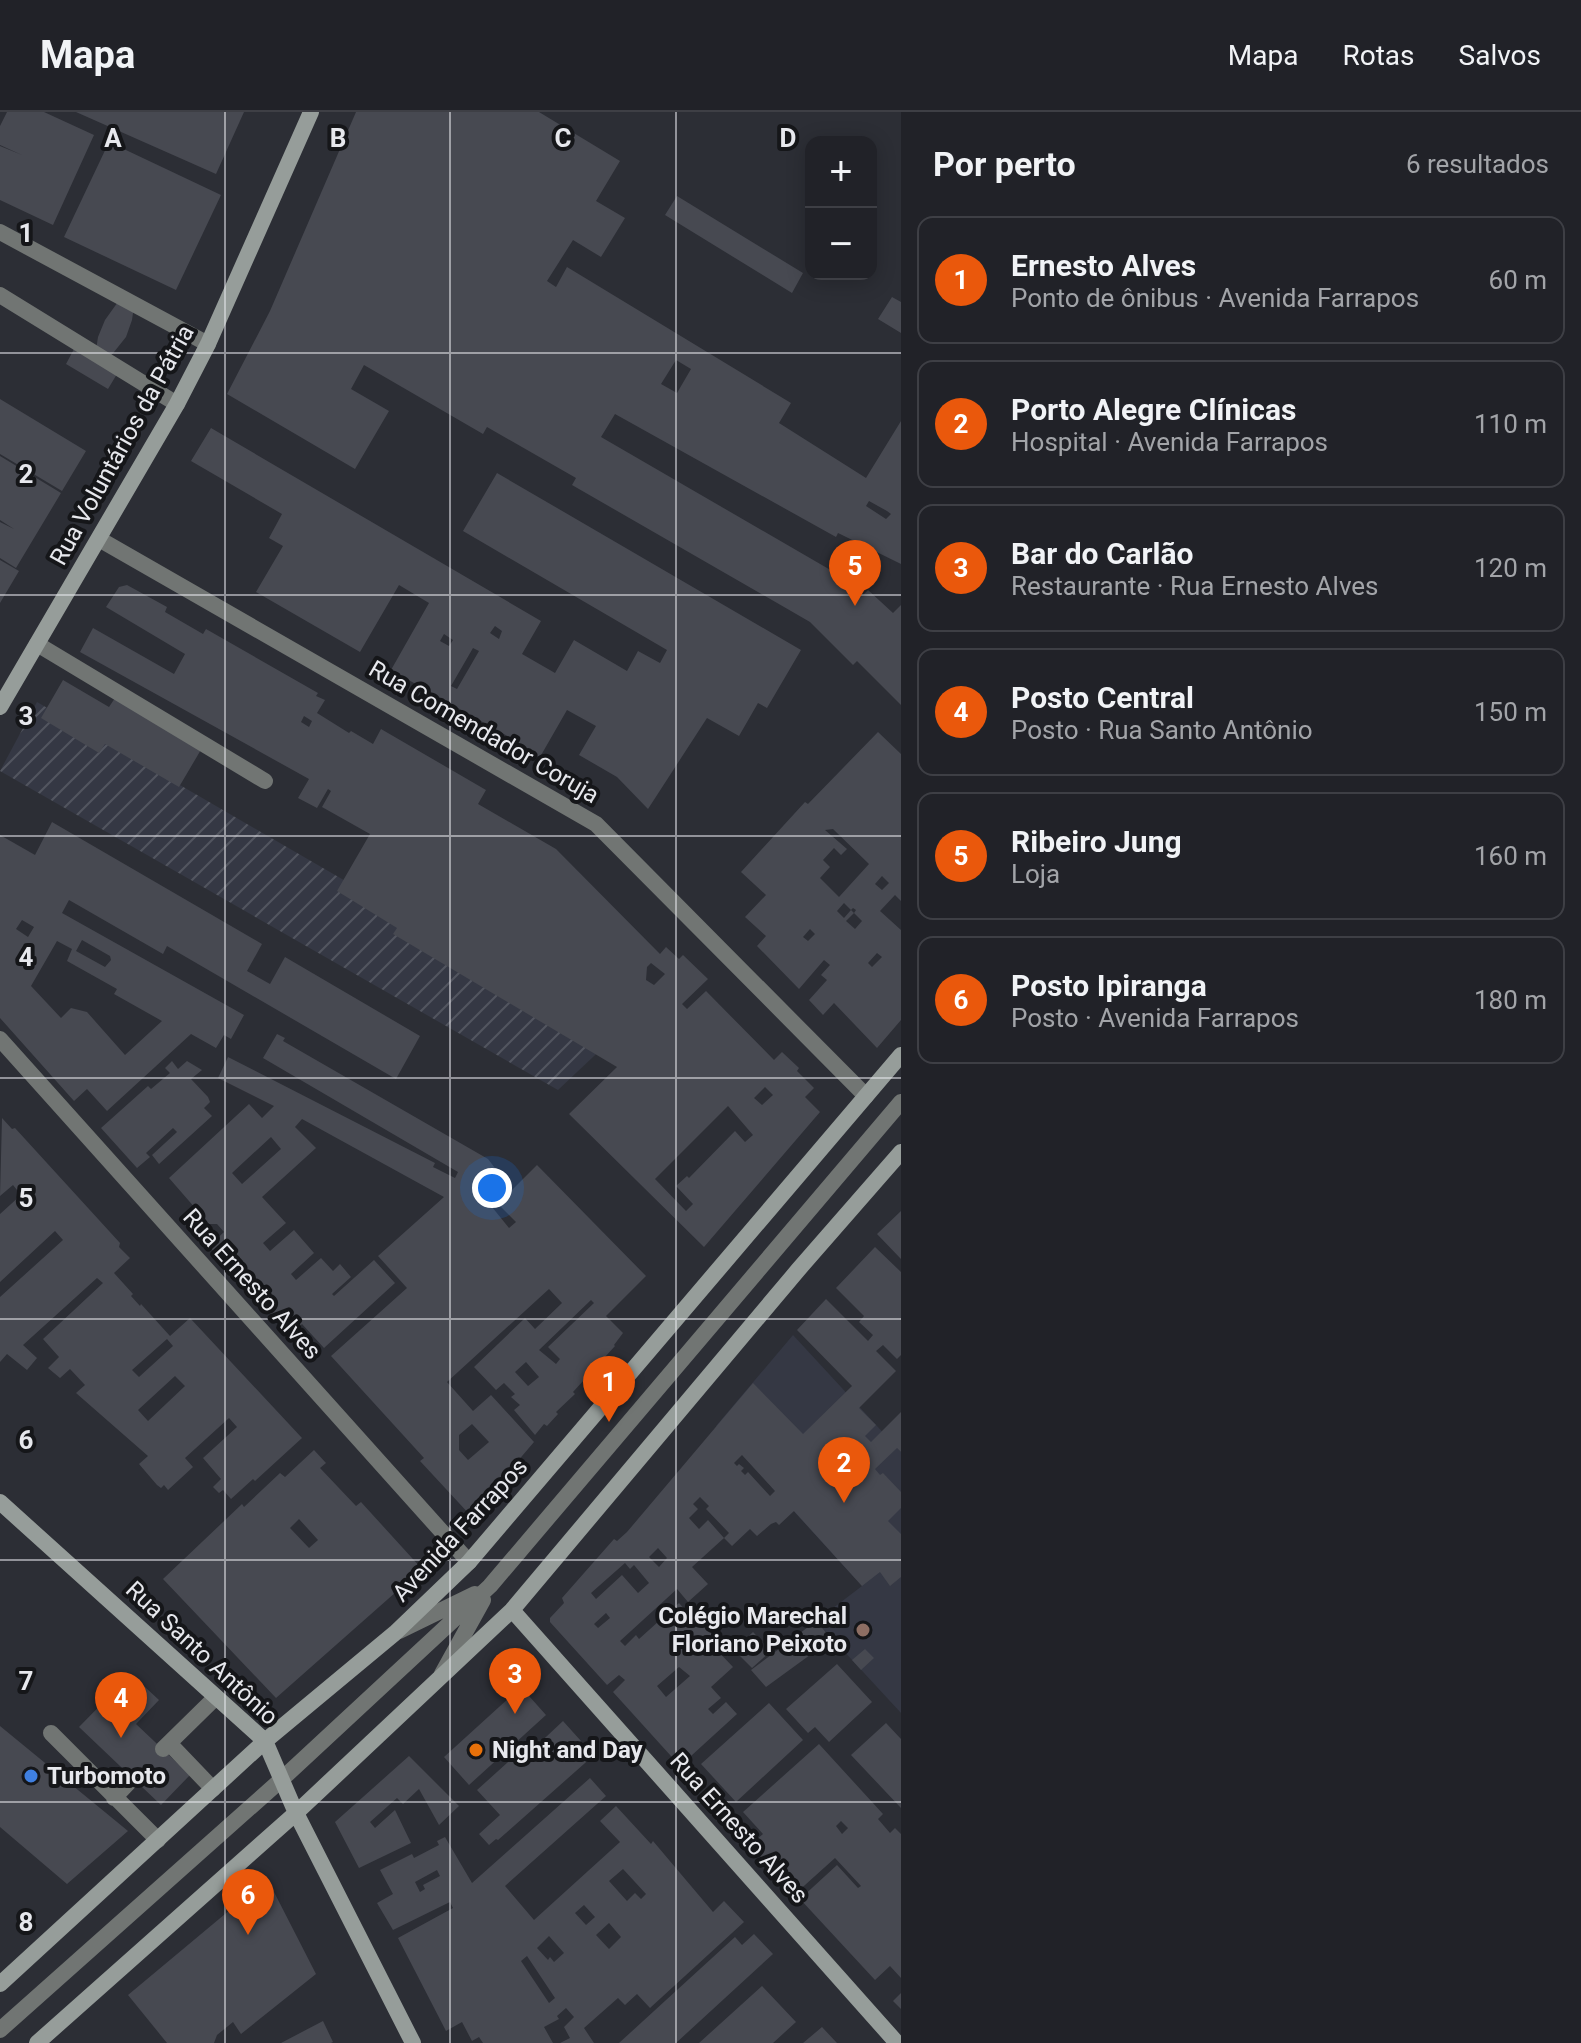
<!DOCTYPE html>
<html lang="pt">
<head>
<meta charset="utf-8">
<style>
	:root { --surface:#212228; --page:#292a30; --text:#f1f3f6; --muted:#a2a4a8; --line:#3e3f45; --accent:#ea580c }
	body { margin:0; font-family:Roboto,sans-serif; background:var(--page); color:var(--text) }
	.controls { position:absolute; right:24px; top:24px; display:grid; overflow:hidden; border-radius:16px; box-shadow:0 4px 20px #0003 }
	.controls button { width:72px; height:72px; display:grid; place-items:center; padding:0; border:0; border-bottom:2px solid var(--line); background:var(--surface); color:var(--text); font:40px sans-serif }
	.you { position:absolute; left:492px; top:1076px; width:28px; height:28px; margin:-20px; border:6px solid #fff; border-radius:50%; background:#1a73e8; box-shadow:0 0 0 12px #1a73e833 }
	.badge { display:grid; place-items:center; width:52px; height:52px; border-radius:50%; background:var(--accent); color:#fff; font-size:26px; font-weight:700 }
	.pin { position:absolute; translate:-50% -66px; filter:drop-shadow(0 2px 4px #0008) }
	.pin::after { content:''; position:absolute; top:42px; width:28px; height:24px; background:inherit; clip-path:polygon(0 0,100% 0,50% 100%) }
	.list { margin:0; padding:0; list-style:none }
	h2 { display:flex; justify-content:space-between; align-items:center; height:104px; margin:0; padding:0 32px; font-size:34px }
	h2 small { font-size:26px; font-weight:400; color:var(--muted) }
	.list li { display:grid; grid-template-columns:52px 1fr auto; gap:24px; align-items:center; box-sizing:border-box; height:128px; margin:0 16px 16px; padding:0 16px; border:2px solid var(--line); border-radius:16px }
	.list b { display:block; font-size:30px; white-space:nowrap }
	.list p { margin:0; font-size:26px; white-space:nowrap; color:var(--muted) }
	.list em { font-size:26px; font-style:normal; color:var(--muted) }
	.map { position:relative; flex:none; width:901px; height:1931px; overflow:hidden }
	header { display:flex; align-items:center; gap:48px; box-sizing:border-box; height:112px; padding:0 40px; background:var(--surface); border-bottom:2px solid var(--line) }
	header strong { font-size:38px }
	nav { display:flex; gap:44px; margin-inline-start:auto; font-size:28px }
	main { display:flex }
	aside { flex:1; background:var(--surface) }
	.map>svg:first-child { display:block }
	.built { fill:#353844 }
	.industrial { fill:url(#industrial-furrows) }
	.building { fill:#474951; fill-rule:evenodd }
	.lines { fill:none; stroke-linecap:round; stroke-linejoin:round }
	.lane { stroke:#717573; stroke-width:16 }
	.street { stroke:#717573; stroke-width:16 }
	.secondary { stroke:#969d9a; stroke-width:16 }
	.grid { fill:none; stroke:#e7e8ed; stroke-width:2; stroke-opacity:0.55 }
	.education-dot { fill:#8d6e63; stroke:#151619; stroke-width:3 }
	.food-dot { fill:#e8710a; stroke:#151619; stroke-width:3 }
	.shop-dot { fill:#3f7fe0; stroke:#151619; stroke-width:3 }
	.labels { text-anchor:middle; dominant-baseline:central; stroke-width:8; stroke-linejoin:round; paint-order:stroke }
	.street-label { font-size:24px; fill:#e7e8ed; stroke:#151619 }
	.poi-label { font-size:24px; font-weight:bold; fill:#e7e8ed; stroke:#151619; text-anchor:start }
	.grid-label { font-size:26px; text-anchor:middle; font-weight:bold; fill:#e7e8ed; stroke:#151619; stroke-width:8; stroke-linejoin:round; paint-order:stroke }
</style>
</head>
<body>
<header>
<strong>Mapa</strong>
<nav><a>Mapa</a><a>Rotas</a><a>Salvos</a></nav>
</header>
<main>
<div class="map">
<svg width="901" height="1931" viewBox="0 0 901 1931">
	<defs>
		<pattern id="industrial-furrows" width="10" height="10" patternUnits="userSpaceOnUse" patternTransform="scale(2)"><rect width="10" height="10" fill="#353844"/><path d="M-1 1l2-2M0 10L10 0M9 11l2-2" fill="none" stroke="#52555f"/></pattern>
	</defs>
	<rect width="100%" height="100%" fill="#2c2e35"/>
	<!-- built -->
	<path class="built" d="M793,1223L901,1340V1601L816,1509L862,1474L716,1314Z"/>
	<!-- industrial -->
	<path class="industrial" d="M37,590L614,925L558,978L0,659Z"/>
	<!-- building -->
	<path class="building" d="M7,0H44L94,23L53,113L0,88V34L22,43L0,33V14Z
		M76,0H244L216,62Z
		M356,0H539L620,49L596,89L625,106L601,145L573,128L547,169L556,175L567,155L791,291L779,311L866,366L901,309V452L838,421L836,425L615,302L601,325L846,467L863,483L868,478L893,501L901,493V593L857,549L853,553L810,510L572,373L576,366L487,315L483,322L364,253L351,277L389,299L355,357L227,282L270,199ZM676,248L691,257L677,281L661,272ZM869,389L887,399L891,402L886,407L866,394Z
		M109,30L221,83L176,178L64,125Z
		M677,84L803,161L792,181L665,103Z
		M892,185L901,190V221L878,207Z
		M120,187L134,194L132,208L126,225L110,245L96,238L98,225L105,208Z
		M74,237L117,262L108,277L66,252Z
		M0,287L86,339L62,379L0,342Z
		M211,316L541,509L522,542L555,561L574,528L627,559L638,539L660,551L667,538L463,419L497,361L801,538L767,596L758,591L739,624L707,606L648,697L617,665L579,643L596,614L567,598L540,645L523,638L516,629L391,558L429,491L399,473L360,540L256,480L283,434L269,426L282,402L191,349ZM495,514L502,519L499,527L490,521ZM444,522L453,528L449,534L440,529ZM473,536L479,539L457,577L451,574Z
		M0,344L61,381L16,456L0,446V410L14,417L0,408Z
		M0,448L19,459L0,491Z
		M127,473L167,495L165,500L203,522L206,517L318,581L316,584L325,588L317,601L349,621L351,619L373,632L381,617L486,678L478,692L556,737L660,842L666,835L679,847L683,843L708,867L682,892L687,897L706,879L774,948L782,940L799,956L797,959L814,976L805,985L820,1000L704,1135L569,1002L617,955L393,822L397,816L337,779L370,722L322,695L331,679L328,677L317,696L298,686L309,667L80,540L93,516L174,562L185,542L106,495L119,475ZM304,604L312,609L309,615L301,610ZM651,851L665,862L654,873L646,868L647,855ZM765,975L773,983L762,993L754,986ZM728,994L753,1023L745,1030L735,1019L689,1066L687,1064L676,1074L693,1092L686,1099L655,1067Z
		M63,568L109,595L115,586L202,636L179,675L105,632L99,641L41,606Z
		M878,620L901,642V789L895,783L880,799L901,818V908L877,936L834,891L823,903L809,888L827,868L821,863L830,853L824,848L799,877L757,834L766,824L745,805L766,783L741,760L805,690L808,692ZM833,717L869,752L839,785L820,766L830,755L823,748L834,736L841,743L847,737L825,718ZM882,764L889,771L882,778L875,772ZM844,791L851,798L853,796L856,798L854,801L862,809L855,817L846,809L854,801L851,798L844,806L837,799ZM810,817L815,822L808,829L803,825ZM877,841L882,845L872,855L868,851Z
		M52,710L262,832L247,859L270,872L285,845L420,924L396,967L167,834L163,842L69,788L62,801L244,903L231,927L224,923L216,936L191,922L107,999L87,977L74,989L0,906V723L35,743ZM22,808L34,815L28,825L16,817ZM82,828L110,844L111,848L105,855L76,839ZM57,829L72,837L67,849L117,877L114,882L162,909L125,943L87,900L71,896L61,906L31,874Z
		M277,922L285,926L283,929L488,1047L512,1078L537,1053L646,1164L606,1204L623,1221L614,1233L615,1234L573,1280L575,1282L556,1300L558,1302L547,1314L544,1312L535,1323L514,1298L520,1293L511,1285L515,1282L504,1271L496,1278L474,1255L525,1206L535,1217L562,1191L549,1177L447,1270L473,1299L491,1283L534,1330L471,1404L420,1349L424,1346L331,1244L407,1176L378,1144L444,1085L302,1007L295,1015L316,1036L262,1085L286,1111L263,1131L270,1139L294,1118L314,1141L291,1162L296,1168L321,1146L333,1159L340,1152L351,1165L332,1182L334,1184L374,1148L395,1171L324,1236L302,1212L300,1214L286,1200L276,1209L209,1134L224,1120L217,1112H209L169,1066L249,992L262,1006L274,994L218,966L228,945L435,1051L433,1055L455,1066L458,1060L263,946ZM271,1025L281,1037L242,1072L232,1061ZM477,1071L516,1110L509,1116L475,1074ZM591,1188L594,1191L548,1235L560,1247L556,1252L539,1238ZM526,1250L539,1265L528,1274L515,1260ZM472,1312L489,1330L468,1348L459,1338V1323Z
		M172,949L178,957L187,949L202,958L191,967L208,985L210,990L204,996L212,1004L159,1052L152,1043L177,1020L173,1016L146,1041L150,1045L137,1056L101,1016L148,974L151,977L170,961L165,956Z
		M2,1006L12,1017L15,1016L120,1131L119,1135L130,1146L114,1161L133,1182L131,1184L140,1194L141,1192L170,1224L190,1206L302,1326L255,1369L253,1367L231,1387L223,1378L219,1381L213,1375L221,1367L203,1346L237,1315L229,1306L185,1346L193,1355L168,1378L164,1373L161,1376L157,1373L139,1352L148,1344L76,1281L85,1273L70,1257L60,1266L48,1256L59,1245L43,1227L103,1171L97,1166L23,1233L37,1246L27,1258L7,1242L0,1250V1185L63,1128L55,1119L0,1170V1102L21,1083L13,1073L0,1084ZM167,1227L173,1234L139,1265L132,1258ZM175,1264L185,1274L148,1309L138,1298Z
		M901,1099V1147L877,1122Z
		M875,1135L901,1160V1243L897,1247L883,1233L876,1239L896,1259L859,1296L876,1313L865,1324L871,1330L901,1300V1340L897,1336L875,1357L880,1363L883,1361L901,1380V1396L888,1409L901,1422V1465L890,1474L880,1460L862,1474L794,1399L779,1413L776,1410L771,1412L757,1424L750,1417L732,1434L724,1426L729,1421L706,1397L709,1394L700,1385L693,1392L698,1397L689,1406L699,1417L708,1408L724,1426L692,1455L708,1472L688,1490L677,1477L620,1529L625,1534L636,1523L639,1527L679,1491L693,1507L698,1501L721,1527L713,1534L733,1555L711,1575L721,1586L708,1597L713,1602L726,1590L737,1602L680,1654L613,1580L625,1568L619,1563L607,1573L550,1510V1506L564,1491L562,1486L614,1427L617,1429L627,1420L753,1271L803,1322L852,1274L797,1218L826,1187L868,1229L873,1223L859,1210L864,1204L836,1176ZM857,1333L863,1339L850,1351L845,1345ZM742,1343L775,1379L770,1384L748,1360L745,1363L741,1359L744,1356L739,1352L737,1354L734,1351ZM658,1436L667,1446L659,1455L649,1445ZM625,1451L630,1457L634,1453L649,1471L638,1481L622,1463L596,1487L591,1481ZM606,1501L610,1506L598,1516L594,1512ZM679,1555L690,1564L666,1585L657,1574Z
		M314,1338L326,1351L320,1356L356,1394L361,1390L422,1457L276,1586L163,1467L242,1392L244,1395L280,1361L285,1365ZM299,1407L318,1428L309,1436L290,1416Z
		M816,1509L832,1527L766,1575L751,1558Z
		M753,1520L771,1539L752,1556L734,1538Z
		M865,1537L874,1546L861,1558L852,1548Z
		M837,1552L872,1590L829,1630L815,1615L808,1621L786,1597Z
		M131,1562L159,1588L136,1612L190,1663L161,1693L79,1615Z
		M521,1575L546,1603L469,1673L444,1645Z
		M769,1591L803,1628L736,1690L701,1652Z
		M563,1609L581,1629L578,1632L583,1637L586,1635L593,1644L498,1728L496,1727L489,1733L479,1722L500,1703L477,1678L526,1634L531,1639Z
		M886,1611L901,1627V1696L851,1643Z
		M0,1614L128,1719L67,1772L0,1715Z
		M819,1632L883,1702L878,1707L890,1721L895,1716L901,1722V1866L890,1854L875,1868L800,1787L837,1753L858,1776L861,1774L835,1746L795,1782L750,1733L763,1722L743,1700ZM841,1709L848,1716L842,1722L836,1714Z
		M409,1644L459,1694L439,1713L419,1677L403,1692L397,1686L370,1710L375,1716L395,1698L411,1731L359,1756L335,1710Z
		M590,1666L606,1684L505,1774L534,1808L620,1730L600,1709L616,1694L651,1732L653,1729L713,1800L724,1789L744,1810L650,1896L637,1882L625,1893L618,1886L584,1916L594,1931H560L570,1926L564,1915L574,1905L566,1896L557,1904L559,1907L544,1915L553,1931H483L479,1925L472,1929L462,1910L446,1919L398,1826L453,1796L450,1790L393,1818L377,1791L393,1782L380,1758L412,1742L414,1746L439,1733L437,1729L445,1725L472,1771ZM623,1757L646,1782L641,1787L635,1781L627,1789L609,1769ZM437,1758L440,1764L423,1773L425,1777L420,1780L415,1770ZM584,1793L595,1805L586,1813L575,1801ZM609,1811L621,1825L609,1837L596,1823ZM549,1824L564,1841L554,1850L550,1845L548,1848L537,1836ZM527,1844L555,1886L549,1891L521,1849Z
		M255,1777L262,1785L273,1778L316,1862L241,1922L233,1910L217,1923L214,1931H167L128,1883Z
		M754,1822L773,1842L676,1931H619L735,1825L742,1833Z
		M762,1874L796,1910L773,1931H699Z
		M901,1881V1897L893,1889Z
		M323,1909L333,1930L331,1931H281Z
		M822,1915L837,1931H803Z"/>
	<g class="lines">
		<!-- lane -->
		<path class="lane" d="M0,120L208,232
			M0,183L177,292
			M37,532L265,669
			M399,1519L475,1482
			M442,1562L483,1488
			M51,1621L158,1728
			M169,1631L213,1677
			M163,1637L216,1585
			M114,1686L133,1666
			M0,1918L282,1667L490,1474L901,990"/>
		<!-- street -->
		<path class="street" d="M99,427L596,712L866,984
			M0,927L469,1450"/>
		<!-- secondary -->
		<path class="secondary" d="M0,595L177,292L208,232L311,0
			M0,1390L265,1629L296,1701L413,1931
			M512,1498L897,1931
			M0,1872L265,1629L395,1521L469,1450L901,943
			M37,1931L296,1701L512,1498L798,1158L901,1040"/>
	</g>
	<!-- grid -->
	<path class="grid" d="M225,0V1931M450,0V1931M676,0V1931M0,241H901M0,483H901M0,724H901M0,966H901M0,1207H901M0,1448H901M0,1690H901"/>
	<!-- markers -->
	<circle class="education-dot" cx="863" cy="1518" r="8"/>
	<circle class="food-dot" cx="476" cy="1638" r="8"/>
	<circle class="shop-dot" cx="31" cy="1664" r="8"/>
	<g class="labels">
		<!-- street labels -->
		<g class="street-label">
			<text transform="translate(122 333) rotate(-61)">Rua Voluntários da Pátria</text>
			<text transform="translate(484 620) rotate(30)">Rua Comendador Coruja</text>
			<text transform="translate(252 1172) rotate(48)">Rua Ernesto Alves</text>
			<text transform="translate(460 1418) rotate(-47)">Avenida Farrapos</text>
			<text transform="translate(202 1541) rotate(43)">Rua Santo Antônio</text>
			<text transform="translate(739 1716) rotate(48)">Rua Ernesto Alves</text>
		</g>
		<!-- poi labels -->
		<g class="poi-label">
			<text x="847" y="1504" text-anchor="end">Colégio Marechal<tspan x="847" dy="28">Floriano Peixoto</tspan></text>
			<text x="492" y="1638">Night and Day</text>
			<text x="47" y="1664">Turbomoto</text>
		</g>
	</g>
	<g class="grid-label">
		<text x="113" y="35">A</text>
		<text x="338" y="35">B</text>
		<text x="563" y="35">C</text>
		<text x="788" y="35">D</text>
		<text x="26" y="130">1</text>
		<text x="26" y="371">2</text>
		<text x="26" y="613">3</text>
		<text x="26" y="854">4</text>
		<text x="26" y="1095">5</text>
		<text x="26" y="1337">6</text>
		<text x="26" y="1578">7</text>
		<text x="26" y="1819">8</text>
	</g>
</svg>
<div class="controls">
<button>+</button>
<button>−</button>
</div>
<div class="you"></div>
<div class="pin badge" style="left:609px;top:1310px">1</div>
<div class="pin badge" style="left:844px;top:1391px">2</div>
<div class="pin badge" style="left:515px;top:1602px">3</div>
<div class="pin badge" style="left:121px;top:1626px">4</div>
<div class="pin badge" style="left:855px;top:494px">5</div>
<div class="pin badge" style="left:248px;top:1823px">6</div>
</div>
<aside>
<h2>Por perto<small>6 resultados</small></h2>
<ul class="list">
<li><span class="badge">1</span><div><b>Ernesto Alves</b><p>Ponto de ônibus · Avenida Farrapos</p></div><em>60 m</em></li>
<li><span class="badge">2</span><div><b>Porto Alegre Clínicas</b><p>Hospital · Avenida Farrapos</p></div><em>110 m</em></li>
<li><span class="badge">3</span><div><b>Bar do Carlão</b><p>Restaurante · Rua Ernesto Alves</p></div><em>120 m</em></li>
<li><span class="badge">4</span><div><b>Posto Central</b><p>Posto · Rua Santo Antônio</p></div><em>150 m</em></li>
<li><span class="badge">5</span><div><b>Ribeiro Jung</b><p>Loja</p></div><em>160 m</em></li>
<li><span class="badge">6</span><div><b>Posto Ipiranga</b><p>Posto · Avenida Farrapos</p></div><em>180 m</em></li>
</ul>
</aside>
</main>
</body>
</html>
